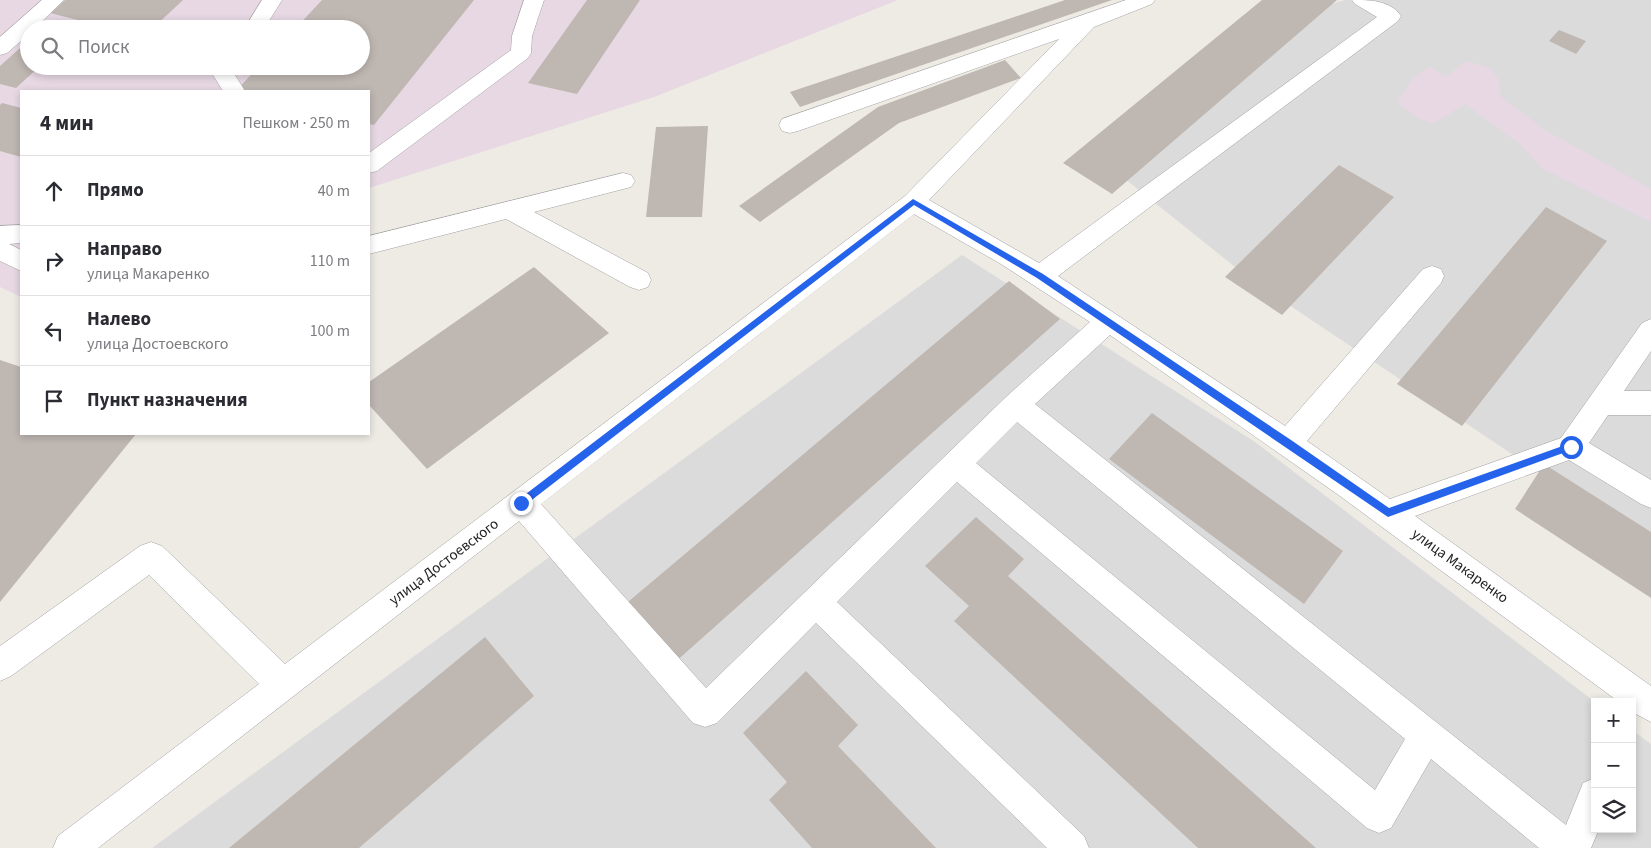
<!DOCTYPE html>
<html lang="ru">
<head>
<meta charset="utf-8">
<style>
	:root { --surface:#fff; --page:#f2f2f3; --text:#2b2b33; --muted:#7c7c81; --line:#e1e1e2 }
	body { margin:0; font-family:"Source Sans 3",sans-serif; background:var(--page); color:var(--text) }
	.controls { position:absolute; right:15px; bottom:15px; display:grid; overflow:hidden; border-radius:0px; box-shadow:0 2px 8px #0003 }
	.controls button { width:45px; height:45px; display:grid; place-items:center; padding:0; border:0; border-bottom:1px solid var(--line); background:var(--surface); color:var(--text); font:25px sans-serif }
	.stop { position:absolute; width:15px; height:15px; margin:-11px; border:4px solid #2563eb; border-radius:50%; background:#fff }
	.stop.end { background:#2563eb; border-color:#fff; box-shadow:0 1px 5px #0008 }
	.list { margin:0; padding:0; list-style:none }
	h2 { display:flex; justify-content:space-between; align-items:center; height:65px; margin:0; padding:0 20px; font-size:21px }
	h2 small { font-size:16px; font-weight:400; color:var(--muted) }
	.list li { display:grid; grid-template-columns:32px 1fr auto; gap:15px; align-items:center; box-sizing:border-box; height:70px; padding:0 20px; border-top:1px solid var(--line) }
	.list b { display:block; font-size:19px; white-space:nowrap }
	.list p { margin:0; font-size:16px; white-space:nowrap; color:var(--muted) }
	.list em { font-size:16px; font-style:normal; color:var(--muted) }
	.icon { flex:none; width:28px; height:28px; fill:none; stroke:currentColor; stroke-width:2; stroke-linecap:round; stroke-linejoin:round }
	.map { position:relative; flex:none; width:1651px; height:848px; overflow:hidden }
	.search { position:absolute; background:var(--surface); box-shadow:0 2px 8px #0003; left:20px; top:20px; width:350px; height:55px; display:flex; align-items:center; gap:12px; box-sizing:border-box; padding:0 18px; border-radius:28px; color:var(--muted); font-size:19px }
	.panel { position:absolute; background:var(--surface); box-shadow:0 2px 8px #0003; left:20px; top:90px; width:350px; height:345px; border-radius:0px }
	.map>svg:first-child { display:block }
	.residential { fill:#dcdbdb }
	.industrial { fill:#e7d8e4; fill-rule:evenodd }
	.building { fill:#bfb7b2 }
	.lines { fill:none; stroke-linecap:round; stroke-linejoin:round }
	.minor-casing { stroke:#a2a2a2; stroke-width:1 }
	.minor { fill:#fff; fill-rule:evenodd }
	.route { fill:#2563eb }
	.labels { text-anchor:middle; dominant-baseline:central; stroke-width:4; stroke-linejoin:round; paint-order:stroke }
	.street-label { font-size:15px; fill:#1e1e1e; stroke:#fff }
</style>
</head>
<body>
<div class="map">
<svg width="1651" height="848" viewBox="0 0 1651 848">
	<rect width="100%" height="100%" fill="#eeebe5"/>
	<!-- residential -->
	<path class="residential" d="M1345,0H1651V547L1250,279L1099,158L1267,23Z
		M962,255L1255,442L1595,702V829H1632V730L1651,744V848H152Z"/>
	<!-- industrial -->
	<path class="industrial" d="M0,0H898L654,97L369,188V91H21V297L0,287ZM29,29H361V66H29Z
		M1467,61L1492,69L1499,81L1500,96L1545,130L1651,189V222L1543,169L1520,144L1465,104L1433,124L1418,118L1397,102L1413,79L1430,66L1445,77Z"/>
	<!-- building -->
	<path class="building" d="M65,0H183L152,29H113L50,13Z
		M322,0H474L374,125L369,124V91H236L259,66H361V29H295Z
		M587,0H640L577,94L528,83Z
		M1065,0H1112L800,107L790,92Z
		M1262,0H1337L1112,194L1063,163Z
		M1559,30L1586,41L1576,54L1549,41Z
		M29,40V66H40L16,88L0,84V66Z
		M1005,60L1021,78L899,123L760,222L739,206L878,107Z
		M2,103L21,108V157L0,151V105Z
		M708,126L702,217H646L656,127Z
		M1339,165L1394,197L1282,315L1225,277Z
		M1546,207L1607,241L1462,426L1397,384Z
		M534,267L609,333L427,469L369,405V382Z
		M1009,281L1060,319L673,664L622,607Z
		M0,360L21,367V434H136L0,602Z
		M1152,413L1343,551L1304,604L1109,459Z
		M1544,464L1651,532V598L1515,509Z
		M976,517L1024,559L1008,576L1316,848H1198L954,621L969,606L925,566Z
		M485,637L534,696L359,848H229Z
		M806,671L858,725L838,746L936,848H812L769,800L787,782L743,733Z"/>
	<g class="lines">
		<defs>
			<path id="minor" d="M42,0H64L34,29H29V34L7,53L0,55V37Z
				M262,0H282L264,29H244Z
				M524,0H544L532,36L531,53L528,58L377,171L369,173V153L511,50L512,36Z
				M1126,0H1155L1152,4L1094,27L929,200L1039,263L1377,17L1355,4L1352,0C1369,0 1390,0 1401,16L1398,21L1058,276L1285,426L1423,269L1432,266L1441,269L1444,276L1441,283L1307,441L1390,499L1561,438L1642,323L1651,319V351L1624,391H1651V415H1608L1589,443L1651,480V508L1641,504L1569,460L1415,516L1651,686V722L1632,712V702H1619L1340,496L1110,335L1035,404L1566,825L1583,783L1595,778V829H1599L1591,848H1539L1431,759L1391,828L1379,833L1367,828L957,482L837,602L1084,836L1089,848H1047L816,623L717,723L705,727L693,723L519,521L98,848H53L58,836L259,684L149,575L11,676L0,681V646L140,546L151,542L162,546L285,664L905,196L1059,39L798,131L790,133L782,131L779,125L782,119ZM914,214L1001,264L1090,322L1006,397L706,688L541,504ZM1017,422L1405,739L1375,790L976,463Z
				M219,66H240L235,75L245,91H223L213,75Z
				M623,173L631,175L635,181L631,187L534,212L648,273L651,280L648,287L639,290L630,287L506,219L369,254V236Z
				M21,225V243L9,244L21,250V271L0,261V226Z"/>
		</defs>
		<!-- minor casing -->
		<use href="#minor" class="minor-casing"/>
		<!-- minor -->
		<use href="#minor" class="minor"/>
	</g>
	<!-- route -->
	<path class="route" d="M913,199L1043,274L1291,440L1389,508L1571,443L1575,447L1574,449L1388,517L1037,278L914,205L524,506H518V500Z"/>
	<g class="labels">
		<!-- street labels -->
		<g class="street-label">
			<text transform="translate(444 562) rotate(-37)">улица Достоевского</text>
			<text transform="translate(1460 566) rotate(36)">улица Макаренко</text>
		</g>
	</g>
</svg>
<div class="controls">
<button>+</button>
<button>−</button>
<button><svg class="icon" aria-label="layers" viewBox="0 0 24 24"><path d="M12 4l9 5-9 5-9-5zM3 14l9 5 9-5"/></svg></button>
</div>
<div class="stop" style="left:1571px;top:447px"></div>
<div class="stop end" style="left:521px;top:503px"></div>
<div class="search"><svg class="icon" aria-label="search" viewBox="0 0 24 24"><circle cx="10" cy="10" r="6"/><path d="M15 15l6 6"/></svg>Поиск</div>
<section class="panel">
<h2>4 мин<small>Пешком · 250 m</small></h2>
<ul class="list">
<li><svg class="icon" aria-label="ahead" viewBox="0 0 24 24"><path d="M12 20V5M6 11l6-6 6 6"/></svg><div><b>Прямо</b></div><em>40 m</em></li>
<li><svg class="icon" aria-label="right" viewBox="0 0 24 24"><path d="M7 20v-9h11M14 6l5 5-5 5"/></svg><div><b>Направо</b><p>улица Макаренко</p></div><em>110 m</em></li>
<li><svg class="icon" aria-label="left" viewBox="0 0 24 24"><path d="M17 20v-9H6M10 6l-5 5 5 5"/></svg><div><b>Налево</b><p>улица Достоевского</p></div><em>100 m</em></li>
<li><svg class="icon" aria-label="arrive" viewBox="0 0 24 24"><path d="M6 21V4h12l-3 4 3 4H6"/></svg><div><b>Пункт назначения</b></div></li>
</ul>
</section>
</div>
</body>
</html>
